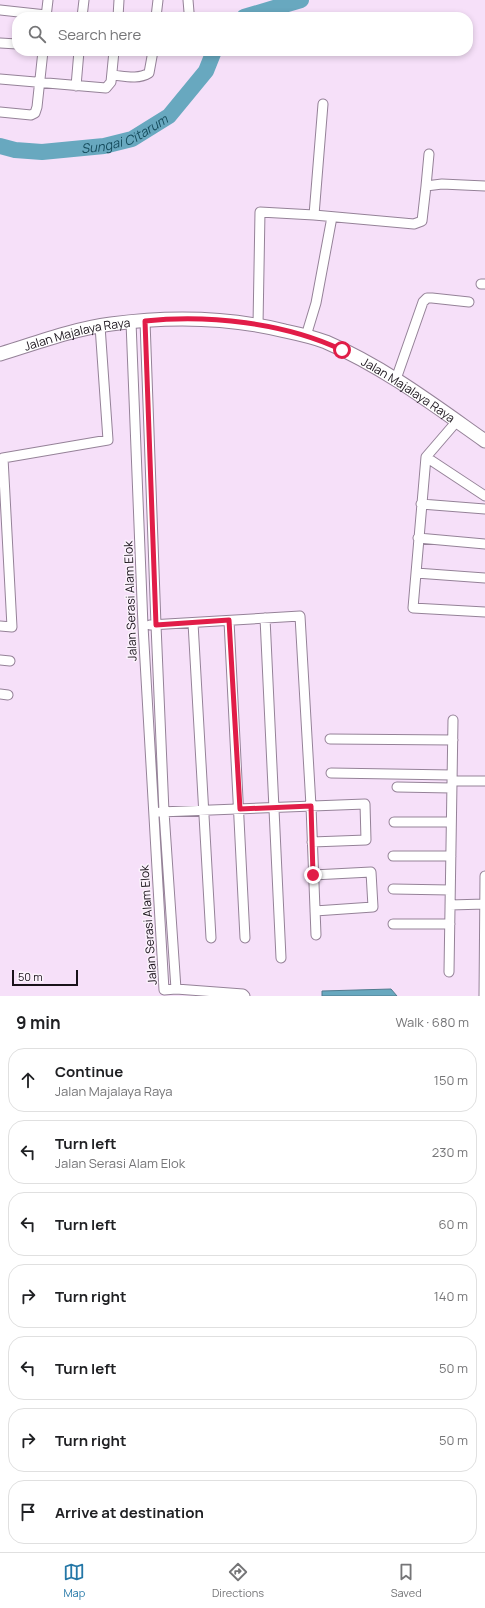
<!DOCTYPE html>
<html lang="en">
<head>
<meta charset="utf-8">
<style>
	:root { --surface:#fff; --page:#f2f2f2; --text:#202124; --muted:#757577; --line:#e0e0e0; --accent:#2477a7 }
	body { margin:0; font-family:Manrope,sans-serif; background:var(--page); color:var(--text) }
	.scale { position:absolute; left:12px; bottom:10px; width:66px; box-sizing:border-box; padding-left:4px; border:2px solid #19121a; border-top:0; font-size:11px; line-height:14px; white-space:nowrap; color:#19121a; -webkit-text-stroke:3px #fbf2fc; paint-order:stroke }
	.stop { position:absolute; width:12px; height:12px; margin:-9px; border:3px solid #e11d48; border-radius:50%; background:#fff }
	.stop.end { background:#e11d48; border-color:#fff; box-shadow:0 1px 4px #0008 }
	.list { margin:0; padding:0; list-style:none }
	h2 { display:flex; justify-content:space-between; align-items:center; height:52px; margin:0; padding:0 16px; font-size:17px }
	h2 small { font-size:13px; font-weight:400; color:var(--muted) }
	.list li { display:grid; grid-template-columns:26px 1fr auto; gap:12px; align-items:center; box-sizing:border-box; height:64px; margin:0 8px 8px; padding:0 8px; border:1px solid var(--line); border-radius:16px }
	.list b { display:block; font-size:15px; white-space:nowrap }
	.list p { margin:0; font-size:13px; white-space:nowrap; color:var(--muted) }
	.list em { font-size:13px; font-style:normal; color:var(--muted) }
	.icon { flex:none; width:22px; height:22px; fill:none; stroke:currentColor; stroke-width:2; stroke-linecap:round; stroke-linejoin:round }
	.map { position:relative; flex:none; width:485px; height:996px; overflow:hidden }
	.search { position:absolute; background:var(--surface); box-shadow:0 2px 6px #0003; left:12px; right:12px; top:12px; height:44px; display:flex; align-items:center; gap:10px; box-sizing:border-box; padding:0 14px; border-radius:16px; color:var(--muted); font-size:15px }
	.sheet { height:556px; background:var(--surface) }
	nav { display:flex; justify-content:space-around; align-items:center; box-sizing:border-box; height:56px; border-top:1px solid var(--line); background:var(--surface); font-size:11px; color:var(--muted) }
	nav a { display:grid; justify-items:center; gap:2px }
	nav .on { color:var(--accent) }
	.map>svg:first-child { display:block }
	.water { fill:#68a8bf; stroke:#507b8e }
	.lines { fill:none; stroke-linecap:round; stroke-linejoin:round }
	.river { stroke:#68a8bf; stroke-width:16 }
	.street-casing { stroke:#958298; stroke-width:11 }
	.secondary-casing { stroke:#958298; stroke-width:15 }
	.street { stroke:#fff; stroke-width:9 }
	.secondary { stroke:#fff; stroke-width:13 }
	.route { stroke:#e11d48; stroke-width:5 }
	.labels { text-anchor:middle; dominant-baseline:central; stroke-width:3; stroke-linejoin:round; paint-order:stroke }
	.street-label { font-size:12px; fill:#19121a; stroke:#fbf2fc }
	.water-label { font-size:13px; font-style:italic; fill:#164c5d; stroke:#fbf2fc }
</style>
</head>
<body>
<div class="map">
<svg width="485" height="996" viewBox="0 0 485 996">
	<rect width="100%" height="100%" fill="#f6e0f9"/>
	<!-- water -->
	<path class="water" d="M391,989L397,996H322V991Z"/>
	<g class="lines">
		<!-- river -->
		<g class="river">
			<path d="M244,17L301,0"/>
			<path id="s1" d="M0,146L15,150L42,152L104,146L132,139L169,116L206,71L214,51"/>
		</g>
		<defs>
			<path id="street" d="M188,0L189,12
				M0,10L46,15
				M46,17L48,0
				M82,17L84,0
				M118,17L119,0
				M156,17L158,0
				M0,43L17,44
				M112,75C124,76 138,80 149,73L153,51
				M0,79L106,88L111,82L114,51
				M76,86L79,51
				M0,112L31,115L35,113L37,107L43,51
				M426,186L429,154
				M314,215L323,104
				M481,284H485
				M131,322L143,626L164,990L176,989L164,812L156,625L145,321
				M258,325L260,212L314,215L414,224L422,221L426,186L442,184L485,186
				M306,336L316,303L332,217
				M396,379L423,302L427,298H432L469,302
				M457,421L426,457L413,608L485,612
				M426,457L485,496
				M421,504L485,509
				M418,538L485,544
				M416,573L485,578
				M265,618L281,958
				M229,621L245,938
				M193,623L211,938
				M150,625L300,616L311,806L316,935
				M0,626L12,627L3,458L108,440L100,326
				M0,660L10,661
				M0,694L8,695
				M330,739L453,740
				M331,773L452,775
				M452,781H485
				M397,787L451,788
				M160,812L365,804L366,840L312,842
				M394,822H451
				M393,856H451
				M313,875L371,872L373,907L315,911
				M393,889L450,890
				M450,905L485,904
				M393,924H450
				M449,972L453,720
				M176,989L243,994L245,996
				M484,996L485,876"/>
			<g id="secondary">
				<path id="s2" d="M0,354C36,343 73,329 111,324C169,316 228,317 285,331C299,334 313,337 326,342C384,367 434,405 485,441"/>
			</g>
		</defs>
		<!-- street casing -->
		<use href="#street" class="street-casing"/>
		<!-- secondary casing -->
		<use href="#secondary" class="secondary-casing"/>
		<!-- street -->
		<use href="#street" class="street"/>
		<!-- secondary -->
		<use href="#secondary" class="secondary"/>
	</g>
	<g class="lines">
		<!-- route -->
		<path class="route" d="M313,875L311,806L240,809L229,620L156,625L145,321C208,314 285,323 342,350"/>
	</g>
	<g class="labels">
		<!-- street labels -->
		<g class="street-label">
			<text stroke="none"><textPath href="#s2" startOffset="80">Jalan Majalaya Raya</textPath></text>
			<text stroke="none"><textPath href="#s2" startOffset="428">Jalan Majalaya Raya</textPath></text>
			<text transform="translate(130 601) rotate(-92)">Jalan Serasi Alam Elok</text>
			<text transform="translate(148 925) rotate(-94)">Jalan Serasi Alam Elok</text>
		</g>
		<!-- water labels -->
		<g class="water-label">
			<text stroke="none"><textPath href="#s1" startOffset="128">Sungai Citarum</textPath></text>
		</g>
	</g>
</svg>
<div class="scale">50 m</div>
<div class="stop" style="left:342px;top:350px"></div>
<div class="stop end" style="left:313px;top:875px"></div>
<div class="search"><svg class="icon" aria-label="search" viewBox="0 0 24 24"><circle cx="10" cy="10" r="6"/><path d="M15 15l6 6"/></svg>Search here</div>
</div>
<section class="sheet">
<h2>9 min<small>Walk · 680 m</small></h2>
<ul class="list">
<li><svg class="icon" aria-label="ahead" viewBox="0 0 24 24"><path d="M12 20V5M6 11l6-6 6 6"/></svg><div><b>Continue</b><p>Jalan Majalaya Raya</p></div><em>150 m</em></li>
<li><svg class="icon" aria-label="left" viewBox="0 0 24 24"><path d="M17 20v-9H6M10 6l-5 5 5 5"/></svg><div><b>Turn left</b><p>Jalan Serasi Alam Elok</p></div><em>230 m</em></li>
<li><svg class="icon" aria-label="left" viewBox="0 0 24 24"><path d="M17 20v-9H6M10 6l-5 5 5 5"/></svg><div><b>Turn left</b></div><em>60 m</em></li>
<li><svg class="icon" aria-label="right" viewBox="0 0 24 24"><path d="M7 20v-9h11M14 6l5 5-5 5"/></svg><div><b>Turn right</b></div><em>140 m</em></li>
<li><svg class="icon" aria-label="left" viewBox="0 0 24 24"><path d="M17 20v-9H6M10 6l-5 5 5 5"/></svg><div><b>Turn left</b></div><em>50 m</em></li>
<li><svg class="icon" aria-label="right" viewBox="0 0 24 24"><path d="M7 20v-9h11M14 6l5 5-5 5"/></svg><div><b>Turn right</b></div><em>50 m</em></li>
<li><svg class="icon" aria-label="arrive" viewBox="0 0 24 24"><path d="M6 21V4h12l-3 4 3 4H6"/></svg><div><b>Arrive at destination</b></div></li>
</ul>
</section>
<nav>
<a class="on"><svg class="icon" aria-label="map" viewBox="0 0 24 24"><path d="M3 6l6-2 6 2 6-2v14l-6 2-6-2-6 2zM9 4v14M15 6v14"/></svg>Map</a>
<a><svg class="icon" aria-label="directions" viewBox="0 0 24 24"><path d="M12 3l9 9-9 9-9-9zM9 14v-3h6M13 9l2 2-2 2"/></svg>Directions</a>
<a><svg class="icon" aria-label="saved" viewBox="0 0 24 24"><path d="M7 4h10v16l-5-4-5 4z"/></svg>Saved</a>
</nav>
</body>
</html>
